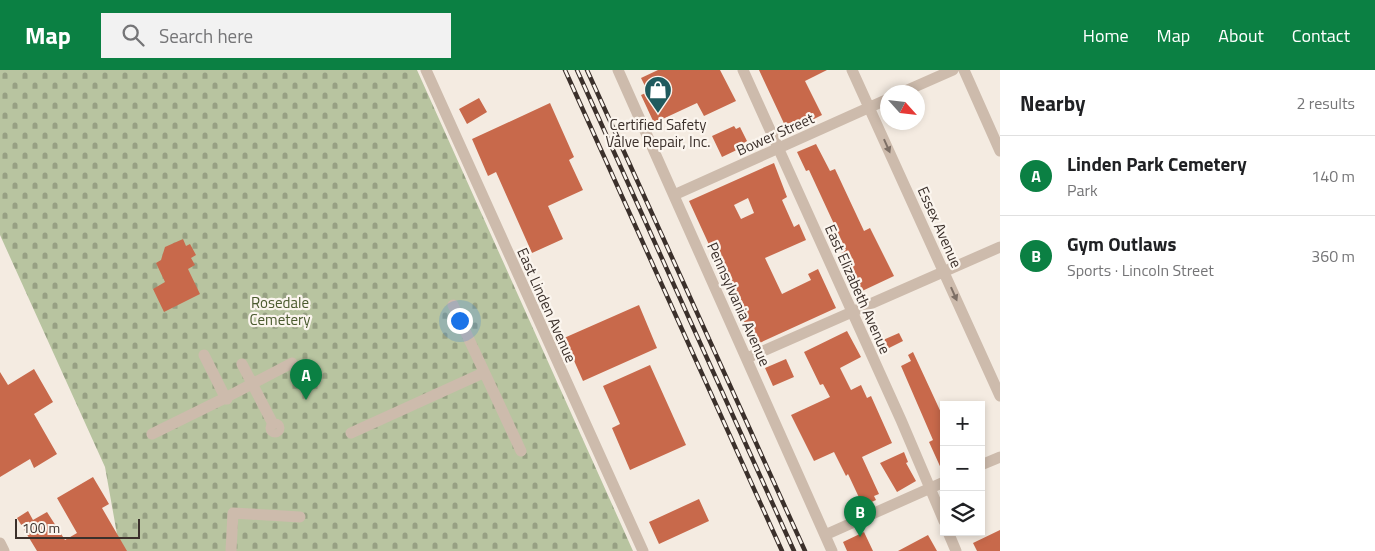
<!DOCTYPE html>
<html lang="en">
<head>
<meta charset="utf-8">
<style>
	:root { --surface:#fff; --page:#f2f2f2; --text:#202124; --muted:#757577; --line:#e0e0e0; --accent:#0b8043 }
	body { margin:0; font-family:"Titillium Web",sans-serif; background:var(--page); color:var(--text) }
	.controls { position:absolute; right:15px; bottom:15px; display:grid; overflow:hidden; border-radius:0px; box-shadow:0 2px 8px #0003 }
	.controls button { width:45px; height:45px; display:grid; place-items:center; padding:0; border:0; border-bottom:1px solid var(--line); background:var(--surface); color:var(--text); font:25px sans-serif }
	.compass { position:absolute; left:880px; top:15px; width:45px; height:45px; border-radius:50%; background:var(--surface); box-shadow:0 2px 8px #0003; rotate:117deg }
	.scale { position:absolute; left:15px; bottom:12px; width:125px; box-sizing:border-box; padding-left:5px; border:2px solid #3b302b; border-top:0; font-size:14px; line-height:18px; white-space:nowrap; color:#3b302b; -webkit-text-stroke:4px #fbf5ee; paint-order:stroke }
	.you { position:absolute; left:459px; top:250px; width:18px; height:18px; margin:-12px; border:4px solid #fff; border-radius:50%; background:#1a73e8; box-shadow:0 0 0 8px #1a73e833 }
	.badge { display:grid; place-items:center; width:32px; height:32px; border-radius:50%; background:var(--accent); color:#fff; font-size:16px; font-weight:700 }
	.pin { position:absolute; translate:-50% -41px; filter:drop-shadow(0 1px 2px #0008) }
	.pin::after { content:''; position:absolute; top:26px; width:18px; height:15px; background:inherit; clip-path:polygon(0 0,100% 0,50% 100%) }
	.list { margin:0; padding:0; list-style:none }
	h2 { display:flex; justify-content:space-between; align-items:center; height:65px; margin:0; padding:0 20px; font-size:21px }
	h2 small { font-size:16px; font-weight:400; color:var(--muted) }
	.list li { display:grid; grid-template-columns:32px 1fr auto; gap:15px; align-items:center; box-sizing:border-box; height:80px; padding:0 20px; border-top:1px solid var(--line) }
	.list b { display:block; font-size:19px; white-space:nowrap }
	.list p { margin:0; font-size:16px; white-space:nowrap; color:var(--muted) }
	.list em { font-size:16px; font-style:normal; color:var(--muted) }
	.icon { flex:none; width:28px; height:28px; fill:none; stroke:currentColor; stroke-width:2; stroke-linecap:round; stroke-linejoin:round }
	.map { position:relative; flex:none; width:1000px; height:481px; overflow:hidden }
	header { display:flex; align-items:center; gap:30px; box-sizing:border-box; height:70px; padding:0 25px; background:var(--accent); color:#fff }
	header strong { font-size:24px }
	nav { display:flex; gap:28px; margin-inline-start:auto; font-size:18px }
	.search { width:350px; height:45px; background:var(--page); display:flex; align-items:center; gap:12px; box-sizing:border-box; padding:0 18px; border-radius:0px; color:var(--muted); font-size:19px }
	main { display:flex }
	aside { flex:1; background:var(--surface) }
	.map>svg:first-child { display:block }
	.cemetery { fill:url(#cemetery-stones) }
	.building { fill:#c8694b; fill-rule:evenodd }
	.lines { fill:none; stroke-linecap:round; stroke-linejoin:round }
	.minor { stroke:#cdbbac; stroke-width:11 }
	.rail-casing { stroke:#3b302b; stroke-width:4.5 }
	.rail { stroke:#fbf5ee; stroke-width:2.5; stroke-dasharray:8; stroke-linecap:butt }
	.oneway { fill:#7d6f65 }
	.labels { text-anchor:middle; dominant-baseline:central; stroke-width:4.5; stroke-linejoin:round; paint-order:stroke }
	.poi-label { font-size:15px; fill:#3b302b; stroke:#fbf5ee }
	.street-label { font-size:15px; fill:#3b302b; stroke:#fbf5ee }
	.park-label { font-size:15px; fill:#4a5a2e; stroke:#fbf5ee }
</style>
</head>
<body>
<header>
<strong>Map</strong>
<div class="search"><svg class="icon" aria-label="search" viewBox="0 0 24 24"><circle cx="10" cy="10" r="6"/><path d="M15 15l6 6"/></svg>Search here</div>
<nav><a>Home</a><a>Map</a><a>About</a><a>Contact</a></nav>
</header>
<main>
<div class="map">
<svg width="1000" height="481" viewBox="0 0 1000 481">
	<defs>
		<pattern id="cemetery-stones" width="16" height="16" patternUnits="userSpaceOnUse" patternTransform="scale(1.25)"><rect width="16" height="16" fill="#b8c4a0"/><path d="M2 7V4a2 2 0 0 1 4 0v3zM10 15v-3a2 2 0 0 1 4 0v3z" fill="#97a083"/></pattern>
	</defs>
	<rect width="100%" height="100%" fill="#f4ebe1"/>
	<!-- cemetery -->
	<path class="cemetery" d="M0,0H417L633,481H120L105,397L0,165Z"/>
	<!-- building -->
	<path class="building" d="M658,0H720L736,31L704,46L697,33L654,53L641,25L648,22L641,8Z
		M759,0H827L805,11L822,45L788,62Z
		M479,28L487,42L467,54L459,39Z
		M550,33L574,87L569,90L583,120L548,136L563,169L532,183L496,102L488,106L472,69Z
		M734,56L736,59L740,57L747,71L742,74L743,77L722,87L712,66Z
		M816,74L830,101L835,99L864,161L870,158L894,206L860,222L841,183L846,180L809,100L806,101L797,82Z
		M774,93L787,127L782,130L794,157L799,154L806,170L765,188L782,224L811,210L808,204L818,199L836,238L755,275L689,131ZM748,128L754,143L741,149L734,135Z
		M183,169L186,176L190,174L196,185L191,188L195,195L188,199L200,224L164,242L153,219L165,212L156,193L161,190L165,177Z
		M639,235L657,278L583,311L564,268Z
		M847,261L861,287L840,298L851,320L861,315L867,328L871,326L892,373L862,387L879,424L874,426L876,430L863,436L848,404L846,406L834,382L814,391L791,345L830,327L823,314L820,315L804,282Z
		M899,263L903,271L887,279L883,270Z
		M913,282L944,349V405L929,372L933,370L901,296L911,291L908,285Z
		M786,289L794,307L773,316L765,298Z
		M650,295L686,375L630,400L612,358L620,354L603,316Z
		M34,299L53,332L34,344L57,384L34,398L30,389L0,407V302L8,315Z
		M904,382L908,392L906,393L916,411L897,422L880,393Z
		M93,407L109,434L102,438L127,481H37L17,448L28,441L33,450L47,442L65,470L77,463L57,428Z
		M699,429L709,451L659,474L649,452Z
		M1000,460V481H977L973,473Z
		M864,462L873,481H847L843,472Z
		M928,465L937,481H898Z"/>
	<g class="lines">
		<!-- minor -->
		<path class="minor" d="M426,0L643,481
			M618,0L832,481
			M743,0L901,350L944,451
			M852,0L1000,326
			M964,0L1000,81
			M903,22L953,0
			M674,125L888,29
			M453,235L521,381
			M204,285L224,325L223,329H227
			M747,288L1000,177
			M242,294L273,354
			M227,327L292,293
			M271 358a4 4 0 1 1 8 0a4 4 0 1 1-8 0Z
			M351,363L483,303
			M152,364L223,329
			M981,395L1000,387
			M948,462L956,481
			M825,465L944,412
			M0,473L4,481
			M231,481L233,443L300,447"/>
		<defs>
			<path id="rail" d="M565,0L782,481
				M577,0L794,481
				M587,0L805,481"/>
		</defs>
		<!-- rail casing -->
		<use href="#rail" class="rail-casing"/>
		<!-- rail -->
		<use href="#rail" class="rail"/>
	</g>
	<!-- one-way arrows -->
	<defs><path id="oneway-solid" d="M-6-.8H1V-3.2L6.5 0L1 3.2V.8H-6Z" transform="scale(1.25)"/></defs>
	<g class="oneway">
		<use href="#oneway-solid" transform="translate(887 76) rotate(66)"/>
		<use href="#oneway-solid" transform="translate(954 224) rotate(66)"/>
	</g>
	<!-- icons -->
	<defs>
		<symbol id="shop-pin" viewBox="-11 -11 22 30"><path d="M0 17L-7.5 6A9.5 9.5 0 1 1 7.5 6Z" fill="#1f5a5e" stroke="#fbf5ee"/><path d="M-5-2.5h2.3a2.7 3.5 0 0 1 5.4 0H5L5.5 6h-11ZM-1.5-2.5h3a1.5 2.3 0 0 0-3 0Z" fill="#fff"/></symbol>
	</defs>
	<g fill-rule="evenodd">
		<use href="#shop-pin" x="642" y="4" width="32" height="43"/>
	</g>
	<g class="labels">
		<!-- poi labels -->
		<g class="poi-label">
			<text x="658" y="54">Certified Safety<tspan x="658" dy="17">Valve Repair, Inc.</tspan></text>
		</g>
		<!-- street labels -->
		<g class="street-label">
			<text transform="translate(775 64) rotate(-24)">Bower Street</text>
			<text transform="translate(940 157) rotate(66)">Essex Avenue</text>
			<text transform="translate(858 219) rotate(66)">East Elizabeth Avenue</text>
			<text transform="translate(739 234) rotate(66)">Pennsylvania Avenue</text>
			<text transform="translate(547 235) rotate(66)">East Linden Avenue</text>
		</g>
		<!-- park labels -->
		<g class="park-label">
			<text x="280" y="232">Rosedale<tspan x="280" dy="17">Cemetery</tspan></text>
		</g>
	</g>
</svg>
<div class="controls">
<button>+</button>
<button>−</button>
<button><svg class="icon" aria-label="layers" viewBox="0 0 24 24"><path d="M12 4l9 5-9 5-9-5zM3 14l9 5 9-5"/></svg></button>
</div>
<svg class="compass" viewBox="-18 -18 36 36"><path d="M0-13l5 13h-10z" fill="#e53935"/><path d="M0 13l5-13h-10z" fill="#757577"/></svg>
<div class="scale">100 m</div>
<div class="you"></div>
<div class="pin badge" style="left:306px;top:330px">A</div>
<div class="pin badge" style="left:860px;top:467px">B</div>
</div>
<aside>
<h2>Nearby<small>2 results</small></h2>
<ul class="list">
<li><span class="badge">A</span><div><b>Linden Park Cemetery</b><p>Park</p></div><em>140 m</em></li>
<li><span class="badge">B</span><div><b>Gym Outlaws</b><p>Sports · Lincoln Street</p></div><em>360 m</em></li>
</ul>
</aside>
</main>
</body>
</html>
